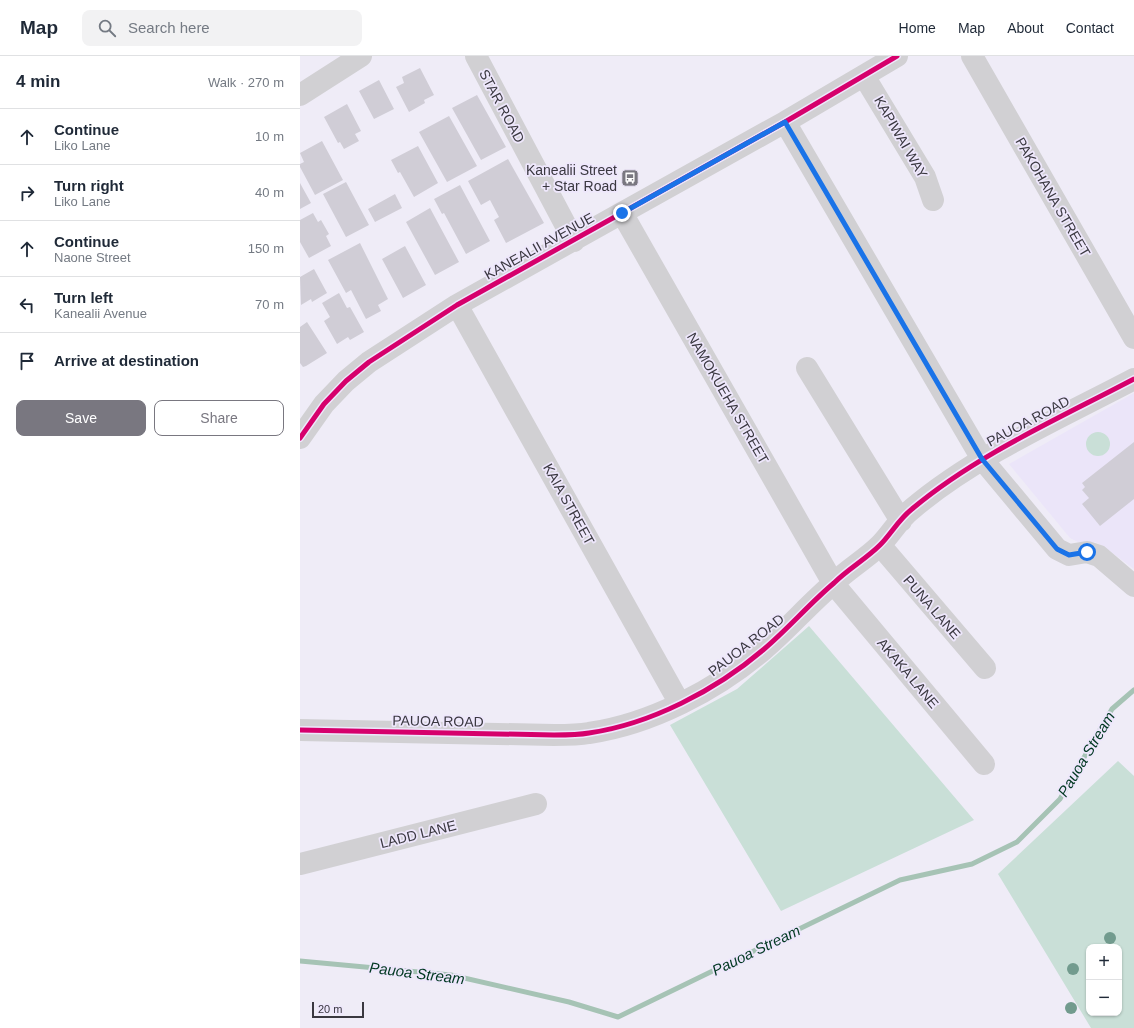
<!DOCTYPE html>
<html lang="en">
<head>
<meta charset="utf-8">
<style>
	:root { --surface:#fff; --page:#f2f2f3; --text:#1f2937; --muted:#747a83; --line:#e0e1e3; --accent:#797780 }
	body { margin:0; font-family:Arial,sans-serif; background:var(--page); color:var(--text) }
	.controls { position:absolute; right:12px; bottom:12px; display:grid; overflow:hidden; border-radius:8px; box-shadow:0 1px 3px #0004 }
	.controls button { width:36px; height:36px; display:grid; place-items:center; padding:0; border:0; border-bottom:1px solid var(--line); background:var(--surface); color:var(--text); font:20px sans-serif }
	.scale { position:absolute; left:12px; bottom:10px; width:52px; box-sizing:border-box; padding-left:4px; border:2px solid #3a3840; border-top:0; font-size:11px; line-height:14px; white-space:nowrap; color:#3a3840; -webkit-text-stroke:3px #eee7fc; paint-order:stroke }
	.stop { position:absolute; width:12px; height:12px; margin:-9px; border:3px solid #1a73e8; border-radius:50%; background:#fff }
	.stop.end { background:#1a73e8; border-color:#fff; box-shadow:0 1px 4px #0008 }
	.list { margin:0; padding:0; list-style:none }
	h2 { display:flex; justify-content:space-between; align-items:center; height:52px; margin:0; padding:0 16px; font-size:17px }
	h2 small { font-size:13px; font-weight:400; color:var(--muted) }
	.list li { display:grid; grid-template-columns:26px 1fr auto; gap:12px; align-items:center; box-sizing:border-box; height:56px; padding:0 16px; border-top:1px solid var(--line) }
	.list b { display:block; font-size:15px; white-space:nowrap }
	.list p { margin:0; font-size:13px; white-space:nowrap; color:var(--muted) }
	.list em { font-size:13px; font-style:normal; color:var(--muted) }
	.actions { display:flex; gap:8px; padding:12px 16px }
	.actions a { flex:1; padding:9px 0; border:1px solid var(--accent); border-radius:8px; text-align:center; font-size:14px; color:var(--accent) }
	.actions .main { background:var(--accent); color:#fff }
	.icon { flex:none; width:22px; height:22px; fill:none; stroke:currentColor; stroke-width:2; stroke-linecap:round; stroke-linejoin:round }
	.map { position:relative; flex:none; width:834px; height:972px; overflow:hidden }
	header { display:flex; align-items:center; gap:24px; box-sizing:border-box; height:56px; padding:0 20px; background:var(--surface); border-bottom:1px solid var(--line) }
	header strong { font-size:19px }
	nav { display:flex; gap:22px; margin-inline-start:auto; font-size:14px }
	.search { width:280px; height:36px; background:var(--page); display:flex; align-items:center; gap:10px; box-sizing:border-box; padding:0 14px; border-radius:8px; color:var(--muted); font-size:15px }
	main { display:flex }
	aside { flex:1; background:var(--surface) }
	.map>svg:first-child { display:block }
	.built { fill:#ebe5f9 }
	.green { fill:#c9dfd7; fill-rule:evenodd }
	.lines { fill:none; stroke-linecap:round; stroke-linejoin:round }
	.stream { stroke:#a6c3b5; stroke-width:5 }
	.building { fill:#d0cdd6 }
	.minor { stroke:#d1d0d3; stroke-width:22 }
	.cycleway-casing { stroke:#eee7fc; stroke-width:8 }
	.cycleway { stroke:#d6006c; stroke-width:5 }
	.tree { fill:#729b8e }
	.route { stroke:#1a73e8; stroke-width:5 }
	.labels { text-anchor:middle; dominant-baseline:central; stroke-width:3.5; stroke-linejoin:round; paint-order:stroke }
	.street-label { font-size:14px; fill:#3a3840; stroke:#eee7fc }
	.poi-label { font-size:14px; fill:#3a3840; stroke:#eee7fc; text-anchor:end }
	.water-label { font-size:15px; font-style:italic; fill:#003821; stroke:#eee7fc }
</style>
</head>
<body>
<header>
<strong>Map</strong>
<div class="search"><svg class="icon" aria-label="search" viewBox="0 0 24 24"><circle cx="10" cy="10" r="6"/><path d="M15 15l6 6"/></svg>Search here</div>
<nav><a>Home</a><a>Map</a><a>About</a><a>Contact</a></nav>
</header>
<main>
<aside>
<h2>4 min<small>Walk · 270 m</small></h2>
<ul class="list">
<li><svg class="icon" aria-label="ahead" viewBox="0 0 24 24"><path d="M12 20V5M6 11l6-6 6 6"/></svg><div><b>Continue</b><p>Liko Lane</p></div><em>10 m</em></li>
<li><svg class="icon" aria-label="right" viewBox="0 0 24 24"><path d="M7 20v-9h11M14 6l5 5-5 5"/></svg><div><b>Turn right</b><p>Liko Lane</p></div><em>40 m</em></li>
<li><svg class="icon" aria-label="ahead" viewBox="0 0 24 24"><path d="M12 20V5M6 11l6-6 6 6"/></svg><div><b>Continue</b><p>Naone Street</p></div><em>150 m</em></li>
<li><svg class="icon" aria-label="left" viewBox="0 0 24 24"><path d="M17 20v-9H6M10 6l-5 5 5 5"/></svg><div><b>Turn left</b><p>Kanealii Avenue</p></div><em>70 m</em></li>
<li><svg class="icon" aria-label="arrive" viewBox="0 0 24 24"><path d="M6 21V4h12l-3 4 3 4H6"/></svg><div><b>Arrive at destination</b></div></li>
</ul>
<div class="actions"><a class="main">Save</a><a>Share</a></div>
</aside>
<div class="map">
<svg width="834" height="972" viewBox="0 0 834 972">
	<rect width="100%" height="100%" fill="#efecf7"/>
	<!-- built -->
	<path class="built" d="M834,337V513L803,490L795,486H778L770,482L709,408Z"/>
	<!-- green -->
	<path class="green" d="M786 388a12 12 0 1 1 24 0a12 12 0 1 1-24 0Z
		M509,570L674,764L481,855L370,669L437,633Z
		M818,705L834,720V972H791L698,818ZM789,891H819V957H789Z"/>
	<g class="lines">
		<!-- stream -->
		<path class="stream" d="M0,905L151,919L269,946L318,961L600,824L672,808L717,786L760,743L812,653L834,634"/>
	</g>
	<!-- building -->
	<path class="building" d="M120,12L134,39L124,44L125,47L109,56L96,31L104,27L102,21Z
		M79,24L94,53L74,63L59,35Z
		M177,39L206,91L181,104L152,52Z
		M47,48L61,75L55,78L59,85L44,93L40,86L38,87L24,61Z
		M149,60L177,110L147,126L119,76Z
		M22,85L43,124L15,139L0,111V108L4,106L0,97Z
		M118,90L138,127L114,141L100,116L98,117L91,104Z
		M208,103L244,167L206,187L194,164L199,161L190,144L181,149L168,125Z
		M46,126L69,169L46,181L23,138Z
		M0,127L11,147L0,153Z
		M160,129L190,185L166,198L144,157L142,158L134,143Z
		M95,138L102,152L75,166L68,153Z
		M130,152L159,206L135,219L106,166Z
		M13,157L18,166L21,164L29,178L26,180L31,190L9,202L0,186V164Z
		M60,187L88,243L78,249L81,255L66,263L51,234L46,237L28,204Z
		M105,190L126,229L103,242L82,203Z
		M14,213L27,237L12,246L11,243L1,249L0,221Z
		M39,237L47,252L50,251L64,276L50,284L48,281L37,288L24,265L30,261L22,247Z
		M7,266L27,297L6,310L3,311L0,307V271Z
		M834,386V443L800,470L782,448L789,442L782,434L785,431L782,427Z"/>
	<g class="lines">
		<!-- minor -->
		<path class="minor" d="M176,0L274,185
			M672,0L834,282
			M564,20L625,121L633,144
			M0,39L61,0
			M485,66L682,403L757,493L769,499L787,496L799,500L834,530
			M322,157L533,527L684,708
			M157,249L380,648
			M507,312L601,465
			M0,382L24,348L46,325L69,306L157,249L485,66L597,0
			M580,489L685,612
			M0,674L254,679C266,679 278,679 289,677C351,668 416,634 463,594C488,573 509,548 534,527C548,513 566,503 580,489C591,478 599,463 612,453C676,399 760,362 834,323
			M0,808L236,748"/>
		<defs>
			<path id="cycleway" d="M0,382L24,348L46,325L69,306L157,249L485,66L597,0
				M0,674L254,679C266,679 278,679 289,677C351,668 416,634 463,594C488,573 509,548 534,527C548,513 566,503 580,489C591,478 599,463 612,453C676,399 760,362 834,323"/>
		</defs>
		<!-- cycleway casing -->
		<use href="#cycleway" class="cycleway-casing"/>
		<!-- cycleway -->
		<use href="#cycleway" class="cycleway"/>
	</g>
	<!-- trees -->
	<g class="tree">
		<circle cx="810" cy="882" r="6"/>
		<circle cx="773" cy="913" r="6"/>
		<circle cx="771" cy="952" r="6"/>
	</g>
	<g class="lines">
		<!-- route -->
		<path class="route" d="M322,157L485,66L682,403L757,493L769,499L787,496"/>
	</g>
	<!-- icons -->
	<defs>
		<symbol id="bus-square" viewBox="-11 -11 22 22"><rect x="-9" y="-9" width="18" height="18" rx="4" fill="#797780" stroke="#eee7fc"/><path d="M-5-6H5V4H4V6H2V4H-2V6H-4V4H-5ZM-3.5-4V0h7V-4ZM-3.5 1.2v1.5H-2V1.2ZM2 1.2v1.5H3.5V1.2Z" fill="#fff"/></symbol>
	</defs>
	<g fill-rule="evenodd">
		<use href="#bus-square" x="320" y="112" width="20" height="20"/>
	</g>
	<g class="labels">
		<!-- street labels -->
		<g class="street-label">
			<text transform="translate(202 50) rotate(62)">STAR ROAD</text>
			<text transform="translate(601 81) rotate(60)">KAPIWAI WAY</text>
			<text transform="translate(753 141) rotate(60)">PAKOHANA STREET</text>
			<text transform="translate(239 190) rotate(-29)">KANEALII AVENUE</text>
			<text transform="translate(428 342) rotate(60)">NAMOKUEHA STREET</text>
			<text transform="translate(728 365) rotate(-28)">PAUOA ROAD</text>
			<text transform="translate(269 448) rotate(61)">KAIA STREET</text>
			<text transform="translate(632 551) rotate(49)">PUNA LANE</text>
			<text transform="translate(446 589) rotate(-38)">PAUOA ROAD</text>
			<text transform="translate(608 617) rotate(50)">AKAKA LANE</text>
			<text transform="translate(138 665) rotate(1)">PAUOA ROAD</text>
			<text transform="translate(118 778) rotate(-14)">LADD LANE</text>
		</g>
		<!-- poi labels -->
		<g class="poi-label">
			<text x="317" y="114">Kanealii Street<tspan x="317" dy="16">+ Star Road</tspan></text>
		</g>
		<!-- water labels -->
		<g class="water-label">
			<text transform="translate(786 698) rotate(-59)">Pauoa Stream</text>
			<text transform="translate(456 894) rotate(-26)">Pauoa Stream</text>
			<text transform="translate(117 917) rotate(7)">Pauoa Stream</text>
		</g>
	</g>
</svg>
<div class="controls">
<button>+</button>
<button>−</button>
</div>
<div class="scale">20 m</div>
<div class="stop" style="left:787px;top:496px"></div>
<div class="stop end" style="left:322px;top:157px"></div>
</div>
</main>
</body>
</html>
